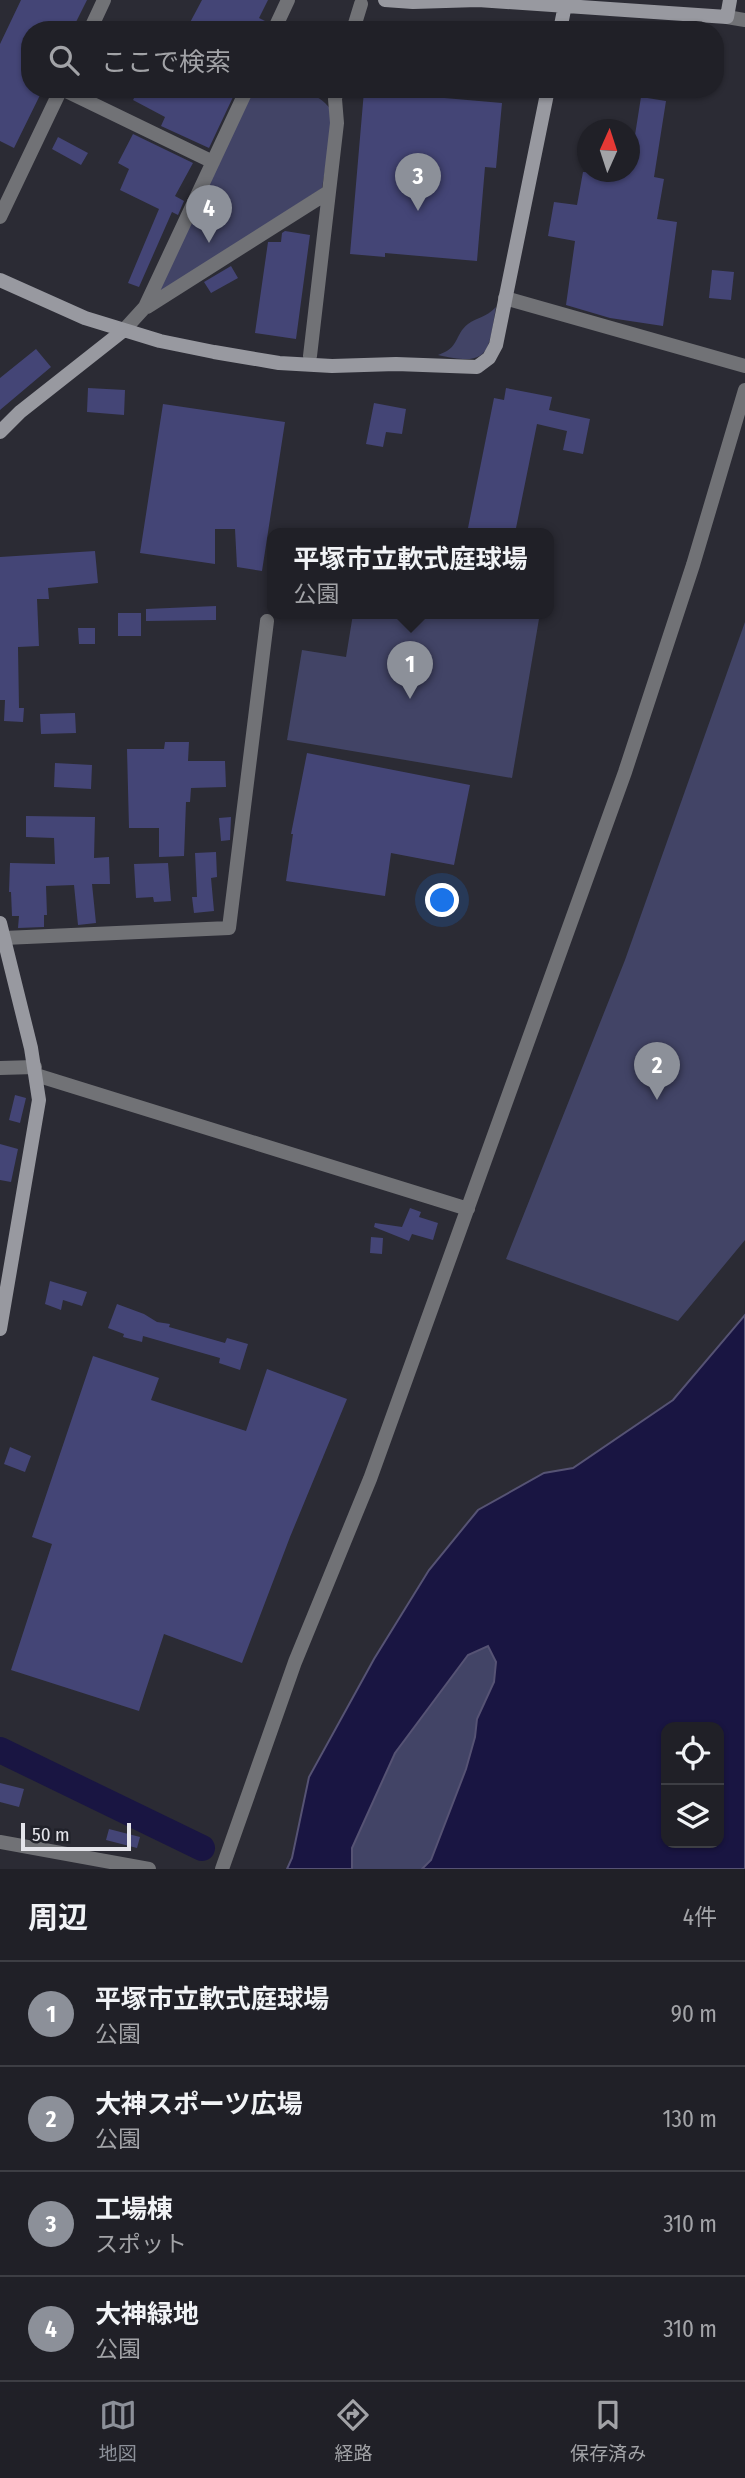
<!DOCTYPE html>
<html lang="ja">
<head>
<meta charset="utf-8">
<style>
	:root { --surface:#202027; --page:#2d2d33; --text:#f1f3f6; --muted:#a2a3a7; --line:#3d3e44; --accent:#8c9099 }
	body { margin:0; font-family:"Fira Sans Condensed","Noto Sans JP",sans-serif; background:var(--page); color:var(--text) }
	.controls { position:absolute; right:21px; bottom:21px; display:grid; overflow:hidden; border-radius:14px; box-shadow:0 2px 5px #0004 }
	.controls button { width:63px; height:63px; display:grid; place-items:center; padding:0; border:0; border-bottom:2px solid var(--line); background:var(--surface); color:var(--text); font:35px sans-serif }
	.compass { position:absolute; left:577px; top:119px; width:63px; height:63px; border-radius:50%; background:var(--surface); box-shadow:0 2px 5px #0004; rotate:3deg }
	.scale { position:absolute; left:21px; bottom:18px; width:110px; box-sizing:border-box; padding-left:7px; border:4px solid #e4e4ea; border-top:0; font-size:19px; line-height:24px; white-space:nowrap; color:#e4e4ea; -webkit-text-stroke:5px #21222a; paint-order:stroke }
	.you { position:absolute; left:443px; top:901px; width:24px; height:24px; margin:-18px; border:5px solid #fff; border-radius:50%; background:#1a73e8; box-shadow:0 0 0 10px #1a73e833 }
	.badge { display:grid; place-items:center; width:46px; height:46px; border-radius:50%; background:var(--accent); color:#fff; font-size:23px; font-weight:700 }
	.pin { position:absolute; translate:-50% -58px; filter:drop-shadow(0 2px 4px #0008) }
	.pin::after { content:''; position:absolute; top:37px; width:24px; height:21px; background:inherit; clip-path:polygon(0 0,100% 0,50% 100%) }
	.popup { position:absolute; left:267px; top:528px; width:287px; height:91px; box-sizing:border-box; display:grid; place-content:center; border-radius:14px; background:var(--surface); filter:drop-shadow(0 2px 5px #0005); font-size:23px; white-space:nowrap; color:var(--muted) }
	.popup b { font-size:26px; color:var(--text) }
	.popup::after { content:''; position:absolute; left:50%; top:100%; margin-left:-14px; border:14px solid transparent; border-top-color:var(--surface) }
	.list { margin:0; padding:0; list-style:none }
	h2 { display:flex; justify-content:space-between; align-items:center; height:91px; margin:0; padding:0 28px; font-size:30px }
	h2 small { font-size:23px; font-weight:400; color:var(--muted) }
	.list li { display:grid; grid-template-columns:46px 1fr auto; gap:21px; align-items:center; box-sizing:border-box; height:105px; padding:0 28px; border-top:2px solid var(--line) }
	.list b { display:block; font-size:26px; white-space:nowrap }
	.list p { margin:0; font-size:23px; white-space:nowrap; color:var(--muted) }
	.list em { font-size:23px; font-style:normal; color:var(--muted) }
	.icon { flex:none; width:38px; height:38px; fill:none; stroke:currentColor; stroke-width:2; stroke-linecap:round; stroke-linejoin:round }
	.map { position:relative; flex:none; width:745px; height:1869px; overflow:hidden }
	.search { position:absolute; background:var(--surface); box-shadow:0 2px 5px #0004; left:21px; right:21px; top:21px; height:77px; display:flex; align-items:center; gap:18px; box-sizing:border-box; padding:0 24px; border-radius:28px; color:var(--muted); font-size:26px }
	.sheet { height:511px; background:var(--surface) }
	nav { display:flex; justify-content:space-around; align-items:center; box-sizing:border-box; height:98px; border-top:2px solid var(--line); background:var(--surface); font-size:19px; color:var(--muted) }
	nav a { display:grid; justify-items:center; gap:4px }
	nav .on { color:var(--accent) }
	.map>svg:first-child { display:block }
	.green { fill:#424466 }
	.water { fill:#191542; stroke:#565374; stroke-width:2; fill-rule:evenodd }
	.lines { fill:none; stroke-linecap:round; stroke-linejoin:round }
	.river { stroke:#191542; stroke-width:26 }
	.building { fill:#444576 }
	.street { stroke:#717276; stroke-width:14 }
	.secondary { stroke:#9899a0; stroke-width:14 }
</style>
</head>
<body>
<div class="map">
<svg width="745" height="1869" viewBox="0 0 745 1869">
	<rect width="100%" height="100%" fill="#2b2b34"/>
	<!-- green -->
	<path class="green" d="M254,89C285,89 315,84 334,114L322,188L155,298Z
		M496,307C488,353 490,367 438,355C460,348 454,335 468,324C477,317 486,318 496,307Z
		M382,613H540L512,778L287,740L302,650L346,657L353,614L381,618Z
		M745,622V1240L678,1321L506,1259L625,960Z
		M488,1646L496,1662L494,1682L477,1719L475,1737L466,1769L431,1860L422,1869H352V1848L395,1753L468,1655Z"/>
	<!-- water -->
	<path class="water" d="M745,1315V1869H422L431,1860L466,1769L475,1737L477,1719L494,1682L496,1662L488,1646L468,1655L395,1753L352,1848V1869H287L292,1858L309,1777L374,1659L429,1570L478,1510L544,1473L573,1468L673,1400ZM666,1727H719V1843H666Z"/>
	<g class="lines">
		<!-- river -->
		<path class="river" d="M0,1750L202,1848"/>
	</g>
	<!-- building -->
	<path class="building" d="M21,0H87L72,30H30V89H43L14,148L0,141V44Z
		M202,0H268L259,18L267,22L265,30H186Z
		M139,89H219L233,97L209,148L161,126L165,117L133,100Z
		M364,91L502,103L496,168L485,167L477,261L385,253V257L350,254Z
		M641,97L666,101L654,177L664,179L657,219L677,222L663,326L610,318L566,305L575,241L548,236L554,202L577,205L583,172L629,173Z
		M133,134L193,163L175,196L184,201L178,215L172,212L139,287L128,283L159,209L120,190L129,169L118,163Z
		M58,137L88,153L81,165L52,149Z
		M285,231L310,235L296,339L255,333L268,242H281L282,233Z
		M231,266L238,278L211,293L204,282Z
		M712,270L734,272L731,300L709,298Z
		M36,349L51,367L0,410V378Z
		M88,388L125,390L124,415L87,412Z
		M506,388L552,397L549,410L590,419L583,454L563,450L567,431L537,424L515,533H467L494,398L504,400Z
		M374,403L406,409L402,434L386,432L383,447L366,444Z
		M163,404L285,422L262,571L237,567L235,529H215V564L140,553Z
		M95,551L98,583L48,588L49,599H37L39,646L18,647L19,708H24L23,722L4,721L5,700H0V557Z
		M216,606V620L146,621V609Z
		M118,613H141V636H118Z
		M78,628H95V644H79Z
		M75,713L76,733L41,734L40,714Z
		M165,742H189L188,761H225L226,787L191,788L190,802H186L184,856L159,857V828H129L127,749H164Z
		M307,753L470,785L454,865L391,853L385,896L286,881L293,834H291Z
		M55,763L92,765L91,789L54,787Z
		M26,816L95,817L94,858L109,857L110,884H92L96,923L78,925L74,885L46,886L47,915H44V927L18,928L19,916H12L11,892H9L10,863L55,864L54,838L26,837Z
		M231,817L230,840L221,841L219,818Z
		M216,852L217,877L211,878L214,911L194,913L192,897H197L195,853Z
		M168,863L171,901L154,902L153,897L136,898L134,864Z
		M15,1095L26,1098L20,1123L9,1120Z
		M0,1144L18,1149L11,1182L0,1180Z
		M410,1208L421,1212L419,1217L438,1223L433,1240L412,1234L409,1241L374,1227L375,1223L402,1227Z
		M371,1237L383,1238L382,1254L370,1253Z
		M50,1281L87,1292L82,1306L63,1300L61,1310L45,1304Z
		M117,1304L144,1314L157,1322L170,1324L169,1327L225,1343L227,1338L248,1344L240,1370L219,1363L220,1358L143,1336L142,1342L123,1337L124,1334L108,1328Z
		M93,1356L159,1378L151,1400L246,1431L267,1369L347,1399L290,1537L242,1663L164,1634L139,1711L11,1670L52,1544L32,1537Z
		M10,1447L31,1456L25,1472L4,1464Z
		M0,1783L24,1789L19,1807L0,1802Z
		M109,1829L140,1837L137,1848L106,1840Z"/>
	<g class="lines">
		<!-- street -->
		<path class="street" d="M727,17L745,20
			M90,30L104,0
			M274,30L288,0
			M353,30L361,4
			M62,89L213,162
			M0,217L61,89
			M505,298L745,366
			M147,307L327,193
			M124,330L145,307L247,89
			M310,356L337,123L335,99L337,89
			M4,938L229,928L267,621
			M0,1068L35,1067
			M36,1075L468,1209
			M0,1842L149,1869
			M222,1869L295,1662L370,1479L625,772L693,565L745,390"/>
		<!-- secondary -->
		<path class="secondary" d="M385,0L413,2L478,0L727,17L730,0
			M560,30L565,5
			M0,280L85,318L160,341L214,352L279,363L332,366L396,364L477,367L489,358L496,345L548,89
			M0,432L20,412L124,330
			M0,923L31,1048L39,1100L0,1329"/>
	</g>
</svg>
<div class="controls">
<button><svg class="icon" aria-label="locate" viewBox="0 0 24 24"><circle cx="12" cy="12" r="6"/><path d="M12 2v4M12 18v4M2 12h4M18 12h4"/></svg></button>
<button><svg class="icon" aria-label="layers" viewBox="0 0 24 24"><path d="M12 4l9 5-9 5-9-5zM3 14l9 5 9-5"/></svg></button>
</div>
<svg class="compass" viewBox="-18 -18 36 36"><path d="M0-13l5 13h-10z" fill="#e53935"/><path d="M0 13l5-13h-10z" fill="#a2a3a7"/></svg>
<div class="scale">50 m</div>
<div class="you"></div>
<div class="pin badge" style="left:410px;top:699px">1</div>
<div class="popup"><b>平塚市立軟式庭球場</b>公園</div>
<div class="pin badge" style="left:657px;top:1100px">2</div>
<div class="pin badge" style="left:418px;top:211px">3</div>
<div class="pin badge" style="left:209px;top:243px">4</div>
<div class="search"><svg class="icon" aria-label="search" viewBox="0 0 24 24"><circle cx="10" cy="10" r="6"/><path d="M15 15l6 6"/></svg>ここで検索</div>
</div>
<section class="sheet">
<h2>周辺<small>4件</small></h2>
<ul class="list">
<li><span class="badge">1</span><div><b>平塚市立軟式庭球場</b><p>公園</p></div><em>90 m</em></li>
<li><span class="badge">2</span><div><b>大神スポーツ広場</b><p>公園</p></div><em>130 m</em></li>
<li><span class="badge">3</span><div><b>工場棟</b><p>スポット</p></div><em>310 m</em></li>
<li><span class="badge">4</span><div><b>大神緑地</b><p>公園</p></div><em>310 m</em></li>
</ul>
</section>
<nav>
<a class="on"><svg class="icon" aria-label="map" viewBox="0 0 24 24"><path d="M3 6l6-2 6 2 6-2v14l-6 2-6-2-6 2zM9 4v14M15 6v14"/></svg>地図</a>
<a><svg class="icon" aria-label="directions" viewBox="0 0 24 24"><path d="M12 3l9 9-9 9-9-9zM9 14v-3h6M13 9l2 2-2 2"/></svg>経路</a>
<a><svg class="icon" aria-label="saved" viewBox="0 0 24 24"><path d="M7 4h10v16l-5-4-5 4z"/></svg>保存済み</a>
</nav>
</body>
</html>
